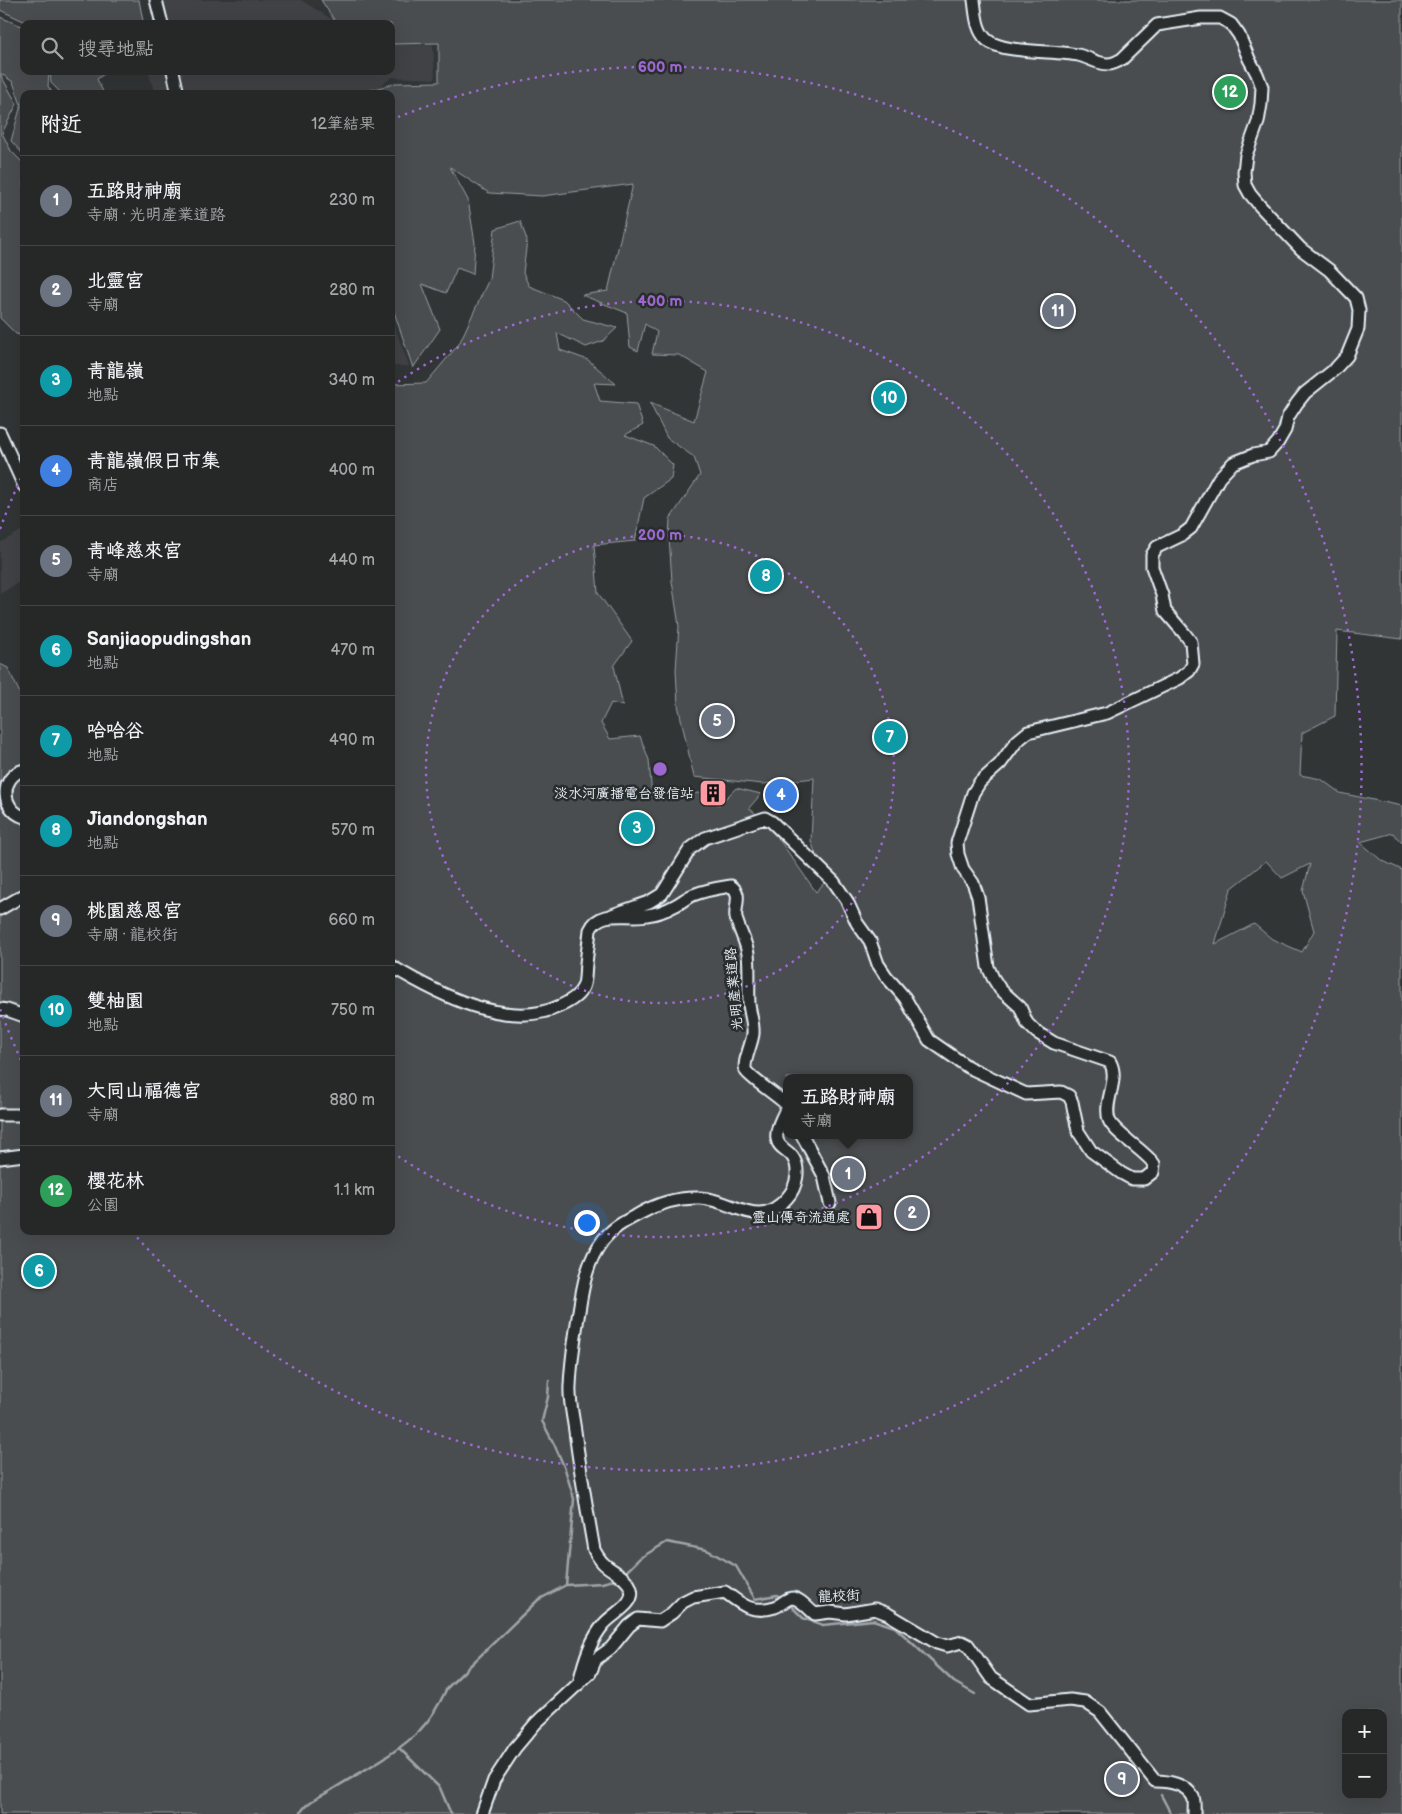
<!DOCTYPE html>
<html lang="zh-TW">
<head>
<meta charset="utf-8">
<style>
	:root { --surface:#262828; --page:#2e3030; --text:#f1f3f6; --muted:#a4a6a8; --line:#424445; --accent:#ff9aa2 }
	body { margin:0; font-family:"Balsamiq Sans","LXGW WenKai TC",sans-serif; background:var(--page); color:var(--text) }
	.controls { position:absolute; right:15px; bottom:15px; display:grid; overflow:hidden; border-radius:10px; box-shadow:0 5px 20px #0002 }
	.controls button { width:45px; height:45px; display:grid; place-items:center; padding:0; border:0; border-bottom:1px solid var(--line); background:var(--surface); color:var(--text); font:25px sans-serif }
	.you { position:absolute; left:586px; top:1222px; width:18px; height:18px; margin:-12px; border:4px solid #fff; border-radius:50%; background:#1a73e8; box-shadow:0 0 0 8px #1a73e833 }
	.badge { display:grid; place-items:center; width:32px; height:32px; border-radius:50%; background:var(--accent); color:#fff; font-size:16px; font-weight:700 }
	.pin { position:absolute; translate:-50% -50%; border:2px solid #fff; box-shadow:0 1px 5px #0006 }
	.popup { position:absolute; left:783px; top:1074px; width:130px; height:65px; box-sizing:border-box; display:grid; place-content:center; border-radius:10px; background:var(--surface); filter:drop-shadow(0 1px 4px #0005); font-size:16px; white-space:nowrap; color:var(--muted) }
	.popup b { font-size:19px; color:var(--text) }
	.popup::after { content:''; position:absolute; left:50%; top:100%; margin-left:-10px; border:10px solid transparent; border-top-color:var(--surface) }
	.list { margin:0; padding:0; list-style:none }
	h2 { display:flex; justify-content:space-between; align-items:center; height:65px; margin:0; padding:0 20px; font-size:21px }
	h2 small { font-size:16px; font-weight:400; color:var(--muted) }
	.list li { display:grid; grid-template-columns:32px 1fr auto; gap:15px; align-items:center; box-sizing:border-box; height:90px; padding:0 20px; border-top:1px solid var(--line) }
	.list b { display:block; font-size:19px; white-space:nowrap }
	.list p { margin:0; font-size:16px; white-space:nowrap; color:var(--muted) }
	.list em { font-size:16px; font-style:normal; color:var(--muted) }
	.icon { flex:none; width:28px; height:28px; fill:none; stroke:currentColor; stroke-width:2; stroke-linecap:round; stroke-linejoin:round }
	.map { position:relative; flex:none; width:1402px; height:1814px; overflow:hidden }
	.search { position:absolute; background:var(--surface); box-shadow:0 5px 20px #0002; left:20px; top:20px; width:375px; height:55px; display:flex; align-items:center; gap:12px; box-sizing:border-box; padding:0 18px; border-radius:10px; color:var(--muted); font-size:19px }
	.panel { position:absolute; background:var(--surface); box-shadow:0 5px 20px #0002; left:20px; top:90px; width:375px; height:1145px; border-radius:10px }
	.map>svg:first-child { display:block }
	.built { fill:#3f4244 }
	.green { fill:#494d4f; stroke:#989fa4; fill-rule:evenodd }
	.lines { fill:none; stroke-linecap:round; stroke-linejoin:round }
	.stream { stroke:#9fa5aa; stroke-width:2.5 }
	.minor-casing { stroke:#e8f1f8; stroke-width:15 }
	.minor { stroke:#2a2d2e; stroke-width:11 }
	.ring { fill:none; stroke:#9c67d0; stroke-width:2.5; stroke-dasharray:2.5 5 }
	.labels { text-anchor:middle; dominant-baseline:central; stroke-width:5; stroke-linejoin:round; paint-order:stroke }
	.poi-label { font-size:14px; fill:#e8f1f8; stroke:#2a2d2e; text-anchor:end }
	.street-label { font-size:14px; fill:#e8f1f8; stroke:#2a2d2e }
	.centre { fill:#9c67d0; stroke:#2a2d2e; stroke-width:2.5 }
	.ring-label { font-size:15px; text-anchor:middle; font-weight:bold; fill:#9c67d0; stroke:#2a2d2e; stroke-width:5; stroke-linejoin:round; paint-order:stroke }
</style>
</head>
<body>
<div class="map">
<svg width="1402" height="1814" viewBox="0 0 1402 1814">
	<rect width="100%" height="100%" fill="#323536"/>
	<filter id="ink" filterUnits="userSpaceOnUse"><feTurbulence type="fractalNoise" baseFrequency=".02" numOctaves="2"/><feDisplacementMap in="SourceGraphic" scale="10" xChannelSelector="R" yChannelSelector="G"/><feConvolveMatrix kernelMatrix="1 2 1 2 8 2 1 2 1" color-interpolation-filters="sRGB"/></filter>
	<g filter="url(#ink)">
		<!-- built -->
		<path class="built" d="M166,0H301L339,24H151L159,2Z
			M391,43L433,45L435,79L392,77L371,94H155L148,71H391Z
			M391,316L409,366H391Z
			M24,529V579L0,594V543Z
			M779,777L796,784L797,790L794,804L775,805L763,800L770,786Z"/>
		<!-- green -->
		<path class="green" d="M0,0H139L143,21V24H30L0,10Z
			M321,0H1402V639L1337,631L1335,716L1302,733L1300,775L1321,779L1340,793L1402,806V843L1393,833L1360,842L1381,860L1402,870V1814H0V664L8,668L24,702V1231H391V384L426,383L459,344L489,279L495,229L520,221L527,240L523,273L529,286L564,300L583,319L617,328L603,341L586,347L557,333L560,350L588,360L616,384L594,383L600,401L636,404L643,425L625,435L654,446L673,465L671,479L644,498L635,541L594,545L598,593L632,641L614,666L623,706L611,703L601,723L610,739L640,736L649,760L652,797L663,795L701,793L719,805L736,788L761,794L749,808L769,825L816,892L826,881L811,841L814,778L763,784L694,777L678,705L676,670L679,626L672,581L669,537L670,519L700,475L694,457L667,438L650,403L694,421L708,372L679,355L652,354L657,332L645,324L638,351L630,347L627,313L582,295L608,291L633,184L542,196L489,193L450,167L468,200L475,243L473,274L457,268L446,293L422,284L440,329L413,368L391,303V94L361,93L395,83L439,82V43L391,44V24H337ZM1266,861L1282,878L1310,864L1303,891L1314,931L1302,952L1272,939L1254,924L1215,944L1231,889ZM787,1078H909V1135H787ZM1346,1713H1383V1795H1346Z
			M0,17L24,27V71H49L48,86L53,94H24V155L11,141L21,105L13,82L0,73Z
			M50,71H108L97,79L104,94H62L51,83Z
			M0,74L17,104L2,133L11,151L24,164V336L16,334L0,318Z"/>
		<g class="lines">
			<!-- stream -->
			<path class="stream" d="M549,1381L548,1397L542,1421L555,1446L565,1469L574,1499L566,1585
				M624,1574L640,1558L667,1542L707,1550L736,1566L755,1599L777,1595L782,1598
				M789,1604L803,1618L823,1625L873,1620L895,1627L954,1682L975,1694
				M399,1748L440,1788L451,1814
				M1161,1795L1171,1814
				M300,1814C306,1801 321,1797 333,1789C360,1772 398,1753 420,1730C432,1718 440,1703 447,1688L538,1600L566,1585L602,1583L618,1579"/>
			<defs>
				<path id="minor" d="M156,0L162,24
					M173,71L178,94
					M0,433L24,486
					M24,770C0,776 0,809 24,817
					M0,909L24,895
					M612,915L649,902L662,894L690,849L705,838L765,818L772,822L834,882L847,901L857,923L870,941L878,964L886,976L905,998L929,1040L968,1067L1026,1094L1061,1092L1069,1096L1072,1102L1078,1131L1091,1151L1121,1173L1132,1179H1144L1153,1172L1154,1164C1144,1150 1114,1133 1109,1120C1103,1101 1120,1080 1110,1062L1054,1043L1036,1032L1027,1023L1020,1007L1000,989L993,978L988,967L978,897L973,883L963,869L958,854L957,843L973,793L980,782L1000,764L1017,741L1028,732L1107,713L1180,678L1189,671L1193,664L1191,642L1184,633L1165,611L1162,595L1152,567V555L1157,547L1182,535L1191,528L1219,478L1233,463L1253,455L1269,452L1278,442L1285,430L1288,417L1297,403L1305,393L1335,369L1347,356L1358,329L1359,310L1356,298L1329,270L1301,249L1260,206L1250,194L1245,185L1244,172L1246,155L1258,122L1261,104L1262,87L1257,74L1249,59L1239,35L1231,24L1220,18H1201L1157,25L1122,59C1117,62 1113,64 1108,64C1097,64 1088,57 1078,55C1057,50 1003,54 987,40C976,30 976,14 974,0
					M391,966C436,993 507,1031 560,1006C569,1002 579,996 583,987C586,981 585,971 586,964C587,953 589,941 590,930C600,908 627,919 647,915C657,914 667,910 676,905C682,902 687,897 693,895C705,890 718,888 731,886C743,894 734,906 736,918C739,930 746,941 748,954C750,971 748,987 749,1004C750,1014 754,1024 753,1034C752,1044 742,1064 746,1071C750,1078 778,1096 787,1105
					M0,1009L7,1010L24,1016
					M0,1115H24
					M802,1135L824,1176L830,1203
					M0,1158L24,1155
					M579,1684C583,1664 590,1640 604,1624C612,1614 636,1604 631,1589C628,1577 611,1571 603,1563C599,1559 597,1555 594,1550C587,1510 580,1471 575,1431C573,1416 569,1400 570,1386C571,1361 575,1335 579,1311C583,1285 587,1261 603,1240C613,1227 626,1221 639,1214C658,1203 678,1197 700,1198C735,1200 758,1231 787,1198C797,1187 801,1168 792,1156C787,1150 778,1147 777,1139C775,1129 783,1116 787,1107
					M482,1814L494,1780L515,1748L536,1723L590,1673L596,1659L611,1648L629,1626L638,1619L660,1621L672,1613L683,1602L693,1597L725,1592C742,1605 752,1614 775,1607C781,1605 786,1598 793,1598C801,1599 808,1609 815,1614L830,1612L846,1614L875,1609L888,1614L937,1643L947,1646L962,1642L968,1645L991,1678L1029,1704L1070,1700L1085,1702L1100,1712L1155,1781C1168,1781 1186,1784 1193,1797C1195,1801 1194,1809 1194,1814"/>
			</defs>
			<!-- minor casing -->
			<use href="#minor" class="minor-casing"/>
			<!-- minor -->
			<use href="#minor" class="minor"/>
		</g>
	</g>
	<!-- distance rings -->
	<g class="ring">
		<circle cx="660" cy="769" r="234"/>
		<path d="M392 386A468 468 0 1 1 392 1152"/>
		<path d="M21 1060A702 702 0 0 1 0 1009M0 529A702 702 0 0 1 21 478M391 120A702 702 0 1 1 134 1234"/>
	</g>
	<!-- icons -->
	<defs>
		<symbol id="building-square" viewBox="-11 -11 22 22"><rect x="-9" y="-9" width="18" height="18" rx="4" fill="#ff9aa2" stroke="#2a2d2e"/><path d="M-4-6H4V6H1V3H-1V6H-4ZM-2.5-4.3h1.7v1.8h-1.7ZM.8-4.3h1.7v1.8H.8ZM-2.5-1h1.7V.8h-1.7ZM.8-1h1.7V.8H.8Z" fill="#111"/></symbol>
		<symbol id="shop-square" viewBox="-11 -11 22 22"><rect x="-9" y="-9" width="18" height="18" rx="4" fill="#ff9aa2" stroke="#2a2d2e"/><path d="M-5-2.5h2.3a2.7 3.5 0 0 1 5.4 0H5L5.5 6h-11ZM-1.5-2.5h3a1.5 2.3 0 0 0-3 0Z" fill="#111"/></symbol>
	</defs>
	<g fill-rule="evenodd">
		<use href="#building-square" x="697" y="777" width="32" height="32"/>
		<use href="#shop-square" x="853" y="1201" width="32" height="32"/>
	</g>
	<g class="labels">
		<!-- poi labels -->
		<g class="poi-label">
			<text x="694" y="793">淡水河廣播電台發信站</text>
			<text x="850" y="1217">靈山傳奇流通處</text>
		</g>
		<!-- street labels -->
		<g class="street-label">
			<text transform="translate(734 989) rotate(-95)">光明產業道路</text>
			<text transform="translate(839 1596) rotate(-3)">龍校街</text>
		</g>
	</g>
	<circle cx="660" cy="769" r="8" class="centre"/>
	<g class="ring-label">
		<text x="660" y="72">600 m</text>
		<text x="660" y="306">400 m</text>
		<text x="660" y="540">200 m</text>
	</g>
</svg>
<div class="controls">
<button>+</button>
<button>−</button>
</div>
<div class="you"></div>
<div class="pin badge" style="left:848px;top:1174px;background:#6b7280">1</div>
<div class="popup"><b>五路財神廟</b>寺廟</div>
<div class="pin badge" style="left:912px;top:1213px;background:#6b7280">2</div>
<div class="pin badge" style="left:637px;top:828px;background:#0f9aa8">3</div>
<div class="pin badge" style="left:781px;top:795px;background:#3f7fe0">4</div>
<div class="pin badge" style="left:717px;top:721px;background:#6b7280">5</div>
<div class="pin badge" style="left:39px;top:1271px;background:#0f9aa8">6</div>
<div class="pin badge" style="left:890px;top:737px;background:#0f9aa8">7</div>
<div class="pin badge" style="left:766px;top:576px;background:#0f9aa8">8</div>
<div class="pin badge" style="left:1122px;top:1779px;background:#6b7280">9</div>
<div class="pin badge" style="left:889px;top:398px;background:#0f9aa8">10</div>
<div class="pin badge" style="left:1058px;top:311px;background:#6b7280">11</div>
<div class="pin badge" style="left:1230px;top:92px;background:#2e9e5b">12</div>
<div class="search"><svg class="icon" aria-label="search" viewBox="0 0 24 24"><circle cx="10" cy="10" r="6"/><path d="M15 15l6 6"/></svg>搜尋地點</div>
<section class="panel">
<h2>附近<small>12筆結果</small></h2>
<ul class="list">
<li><span class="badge" style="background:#6b7280">1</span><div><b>五路財神廟</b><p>寺廟 · 光明產業道路</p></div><em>230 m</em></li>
<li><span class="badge" style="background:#6b7280">2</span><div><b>北靈宮</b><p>寺廟</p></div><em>280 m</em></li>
<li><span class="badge" style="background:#0f9aa8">3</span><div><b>青龍嶺</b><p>地點</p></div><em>340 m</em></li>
<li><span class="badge" style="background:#3f7fe0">4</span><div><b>青龍嶺假日市集</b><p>商店</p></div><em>400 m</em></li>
<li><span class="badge" style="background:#6b7280">5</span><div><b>青峰慈來宮</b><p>寺廟</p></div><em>440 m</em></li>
<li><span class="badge" style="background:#0f9aa8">6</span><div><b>Sanjiaopudingshan</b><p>地點</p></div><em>470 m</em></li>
<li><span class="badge" style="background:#0f9aa8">7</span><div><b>哈哈谷</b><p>地點</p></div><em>490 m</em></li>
<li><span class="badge" style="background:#0f9aa8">8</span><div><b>Jiandongshan</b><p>地點</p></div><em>570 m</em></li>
<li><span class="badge" style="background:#6b7280">9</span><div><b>桃園慈恩宮</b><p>寺廟 · 龍校街</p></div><em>660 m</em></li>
<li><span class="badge" style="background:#0f9aa8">10</span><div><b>雙柚園</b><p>地點</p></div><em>750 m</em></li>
<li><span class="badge" style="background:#6b7280">11</span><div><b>大同山福德宮</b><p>寺廟</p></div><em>880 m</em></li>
<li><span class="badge" style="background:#2e9e5b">12</span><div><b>櫻花林</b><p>公園</p></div><em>1.1 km</em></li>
</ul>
</section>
</div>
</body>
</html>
